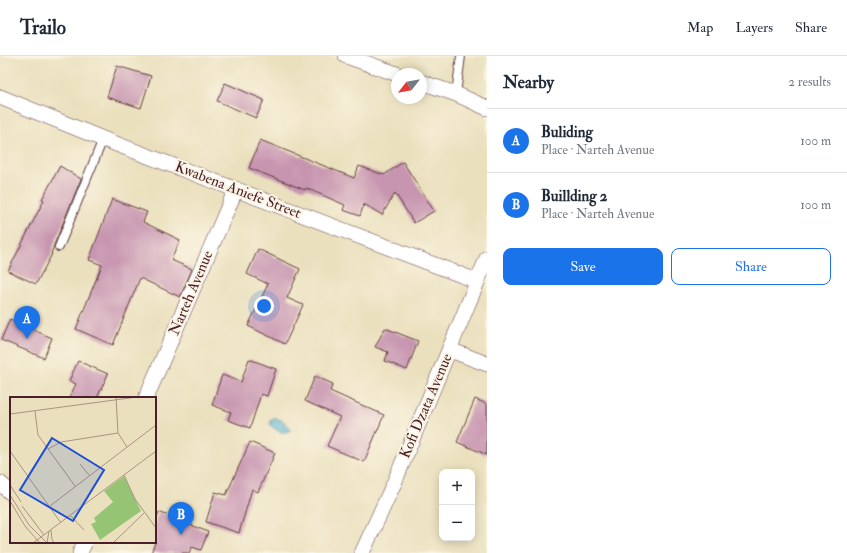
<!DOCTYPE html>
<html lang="en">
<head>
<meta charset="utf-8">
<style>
	:root { --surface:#fff; --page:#f2f2f3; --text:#1f2937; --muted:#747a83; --line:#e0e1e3; --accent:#1a73e8 }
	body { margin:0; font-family:"IM FELL Double Pica",serif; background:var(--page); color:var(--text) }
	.controls { position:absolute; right:12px; bottom:12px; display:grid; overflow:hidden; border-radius:8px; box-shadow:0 2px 10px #0003 }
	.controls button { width:36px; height:36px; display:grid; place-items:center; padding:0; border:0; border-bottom:1px solid var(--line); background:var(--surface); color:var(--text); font:20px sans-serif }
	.compass { position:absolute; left:391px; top:12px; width:36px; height:36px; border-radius:50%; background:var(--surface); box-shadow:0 2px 10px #0003; rotate:239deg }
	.you { position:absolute; left:264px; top:250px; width:14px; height:14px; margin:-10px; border:3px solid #fff; border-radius:50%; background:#1a73e8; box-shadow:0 0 0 6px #1a73e833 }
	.badge { display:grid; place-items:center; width:26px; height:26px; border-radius:50%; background:var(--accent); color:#fff; font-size:13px; font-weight:700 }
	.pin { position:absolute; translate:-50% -33px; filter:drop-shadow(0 1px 2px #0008) }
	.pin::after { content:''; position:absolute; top:21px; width:14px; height:12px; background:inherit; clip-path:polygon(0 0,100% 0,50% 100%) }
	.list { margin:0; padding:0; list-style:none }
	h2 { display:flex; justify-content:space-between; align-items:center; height:52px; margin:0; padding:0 16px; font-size:17px }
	h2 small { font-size:13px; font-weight:400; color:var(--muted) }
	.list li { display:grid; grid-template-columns:26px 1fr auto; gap:12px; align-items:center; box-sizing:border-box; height:64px; padding:0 16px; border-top:1px solid var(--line) }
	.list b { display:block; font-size:15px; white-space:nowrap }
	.list p { margin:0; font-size:13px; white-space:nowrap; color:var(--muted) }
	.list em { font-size:13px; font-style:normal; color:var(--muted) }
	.actions { display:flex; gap:8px; padding:12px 16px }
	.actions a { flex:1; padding:9px 0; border:1px solid var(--accent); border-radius:8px; text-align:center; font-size:14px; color:var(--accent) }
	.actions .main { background:var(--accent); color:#fff }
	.map { position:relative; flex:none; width:487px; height:497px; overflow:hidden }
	header { display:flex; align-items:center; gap:24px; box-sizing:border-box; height:56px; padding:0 20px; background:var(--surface); border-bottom:1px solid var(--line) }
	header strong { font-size:19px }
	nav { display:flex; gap:22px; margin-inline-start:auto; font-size:14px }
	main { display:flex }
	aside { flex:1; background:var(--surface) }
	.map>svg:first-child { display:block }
	.water { fill:#49adc8; stroke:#4a667a }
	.building { fill:#c795b0 }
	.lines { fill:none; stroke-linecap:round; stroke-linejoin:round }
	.service-casing { stroke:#623c41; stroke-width:10 }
	.minor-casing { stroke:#623c41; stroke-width:16 }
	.service { stroke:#fff; stroke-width:8 }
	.minor { stroke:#fff; stroke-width:15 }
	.labels { text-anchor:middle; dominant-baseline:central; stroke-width:4; stroke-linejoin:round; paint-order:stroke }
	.street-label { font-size:15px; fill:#4a1f2b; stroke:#fcf5e5 }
	.inset-road { fill:none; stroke:#aa9383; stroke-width:1 }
	.view { fill:#1d4ed8; fill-opacity:0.15; stroke:#1d4ed8; stroke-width:2 }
	.inset-edge { fill:none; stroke:#4a1f2b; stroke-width:2 }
</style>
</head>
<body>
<header>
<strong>Trailo</strong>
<nav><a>Map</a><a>Layers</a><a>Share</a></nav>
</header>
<main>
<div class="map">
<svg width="487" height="497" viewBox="0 0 487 497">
	<rect width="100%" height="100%" fill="#fcf5e5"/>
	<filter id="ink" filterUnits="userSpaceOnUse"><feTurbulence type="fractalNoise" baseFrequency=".025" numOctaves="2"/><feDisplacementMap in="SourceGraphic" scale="8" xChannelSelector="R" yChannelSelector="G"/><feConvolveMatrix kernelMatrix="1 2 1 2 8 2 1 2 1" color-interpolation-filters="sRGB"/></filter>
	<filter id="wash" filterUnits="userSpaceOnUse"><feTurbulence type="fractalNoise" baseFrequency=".012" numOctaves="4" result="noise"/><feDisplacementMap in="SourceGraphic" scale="16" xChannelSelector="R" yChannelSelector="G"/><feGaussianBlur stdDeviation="0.9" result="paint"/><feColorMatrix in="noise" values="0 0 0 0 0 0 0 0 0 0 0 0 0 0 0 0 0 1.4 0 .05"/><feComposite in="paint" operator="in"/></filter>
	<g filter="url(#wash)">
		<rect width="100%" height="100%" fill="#eae0bd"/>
		<!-- water -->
		<path class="water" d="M273,362C281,362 287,367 291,374C283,379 276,375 270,369L271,364Z"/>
		<g id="blocks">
			<!-- building -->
			<path class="building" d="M117,10L151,20L141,52L107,41Z
				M225,27L264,44L256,62L217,45Z
				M260,84L354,122L359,110L384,119L403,106L434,155L414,167L395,137L382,159L364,148L360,160L343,154L345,149L306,132L305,134L249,112Z
				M60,110L81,123L54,189L51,198H52L36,228L8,215L44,144L42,143Z
				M112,143L147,156L143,166L180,184L171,204L192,213L180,241L140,222L113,289L76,273L102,209L89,204Z
				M258,193L300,213L287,242L303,249L285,288L248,270L268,228L247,218Z
				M10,263L52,282L44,302L1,284Z
				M385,272L418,285L407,314L385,305L388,296L375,291Z
				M249,303L276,313L267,340L261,338L250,372L228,364L231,356L212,349L222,319L241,326Z
				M78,305L108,318L97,342H69L76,328L69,325Z
				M315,320L333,328L330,335L384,359L364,406L327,390L340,361L305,345Z
				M475,343L487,348V399L457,386Z
				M250,386L275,397L258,436L252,433L239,477L206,466L215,436L226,439Z
				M159,456L208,476L201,494L192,491L189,497H151L155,487V466Z"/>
		</g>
	</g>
	<g filter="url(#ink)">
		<use href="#blocks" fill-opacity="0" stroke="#623c41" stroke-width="1"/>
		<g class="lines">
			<defs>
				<path id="service" d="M456,38L461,0
					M59,191L103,83"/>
				<path id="minor" d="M346,0L397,18
					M421,26L456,38L487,52
					M0,41L103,83L477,225
					M450,294L487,308
					M146,342L236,133
					M0,427L11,437
					M80,497L85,486
					M362,497L395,425L487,202"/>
			</defs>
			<!-- service casing -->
			<use href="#service" class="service-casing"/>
			<!-- minor casing -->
			<use href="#minor" class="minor-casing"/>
			<!-- service -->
			<use href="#service" class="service"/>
			<!-- minor -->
			<use href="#minor" class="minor"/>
		</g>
	</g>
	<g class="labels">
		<!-- street labels -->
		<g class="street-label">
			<text transform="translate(238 134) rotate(21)">Kwabena Aniefe Street</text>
			<text transform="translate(191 237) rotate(-67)">Narteh Avenue</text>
			<text transform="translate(426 350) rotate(-67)">Kofi Dzata Avenue</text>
		</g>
	</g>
	<!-- overview -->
	<g transform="translate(10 341)">
		<rect width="146" height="146" fill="#eae0bd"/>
		<path d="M114,79L131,114L90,143L81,127L86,125L84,121L103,105L94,94Z" fill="#95c574"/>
		<path class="inset-road" d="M106,0L108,36L117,50M25,14L28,38L65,89M0,17L127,0M38,52L51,45L108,36M0,54L51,126M70,67L79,78M114,78L125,102L146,131M0,88L11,105M0,98L19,128L37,146M0,104L15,129L30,146M12,109L34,138M40,109L146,28M61,119L74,133M41,133L42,143L45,146M23,146L146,54M37,146L39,134M103,146L134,116"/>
		<path class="view" d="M42,41L94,73L63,124L10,93Z"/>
		<rect width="146" height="146" class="inset-edge"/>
	</g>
</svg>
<div class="controls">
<button>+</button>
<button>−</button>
</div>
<svg class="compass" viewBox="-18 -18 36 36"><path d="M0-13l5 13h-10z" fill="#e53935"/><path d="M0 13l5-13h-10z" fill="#747a83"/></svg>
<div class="you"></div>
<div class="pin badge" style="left:27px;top:283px">A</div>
<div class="pin badge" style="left:181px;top:479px">B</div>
</div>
<aside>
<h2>Nearby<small>2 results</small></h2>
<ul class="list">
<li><span class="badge">A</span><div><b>Buliding</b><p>Place · Narteh Avenue</p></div><em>100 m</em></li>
<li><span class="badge">B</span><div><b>Buillding 2</b><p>Place · Narteh Avenue</p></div><em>100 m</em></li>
</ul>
<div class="actions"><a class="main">Save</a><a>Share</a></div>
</aside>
</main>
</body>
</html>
